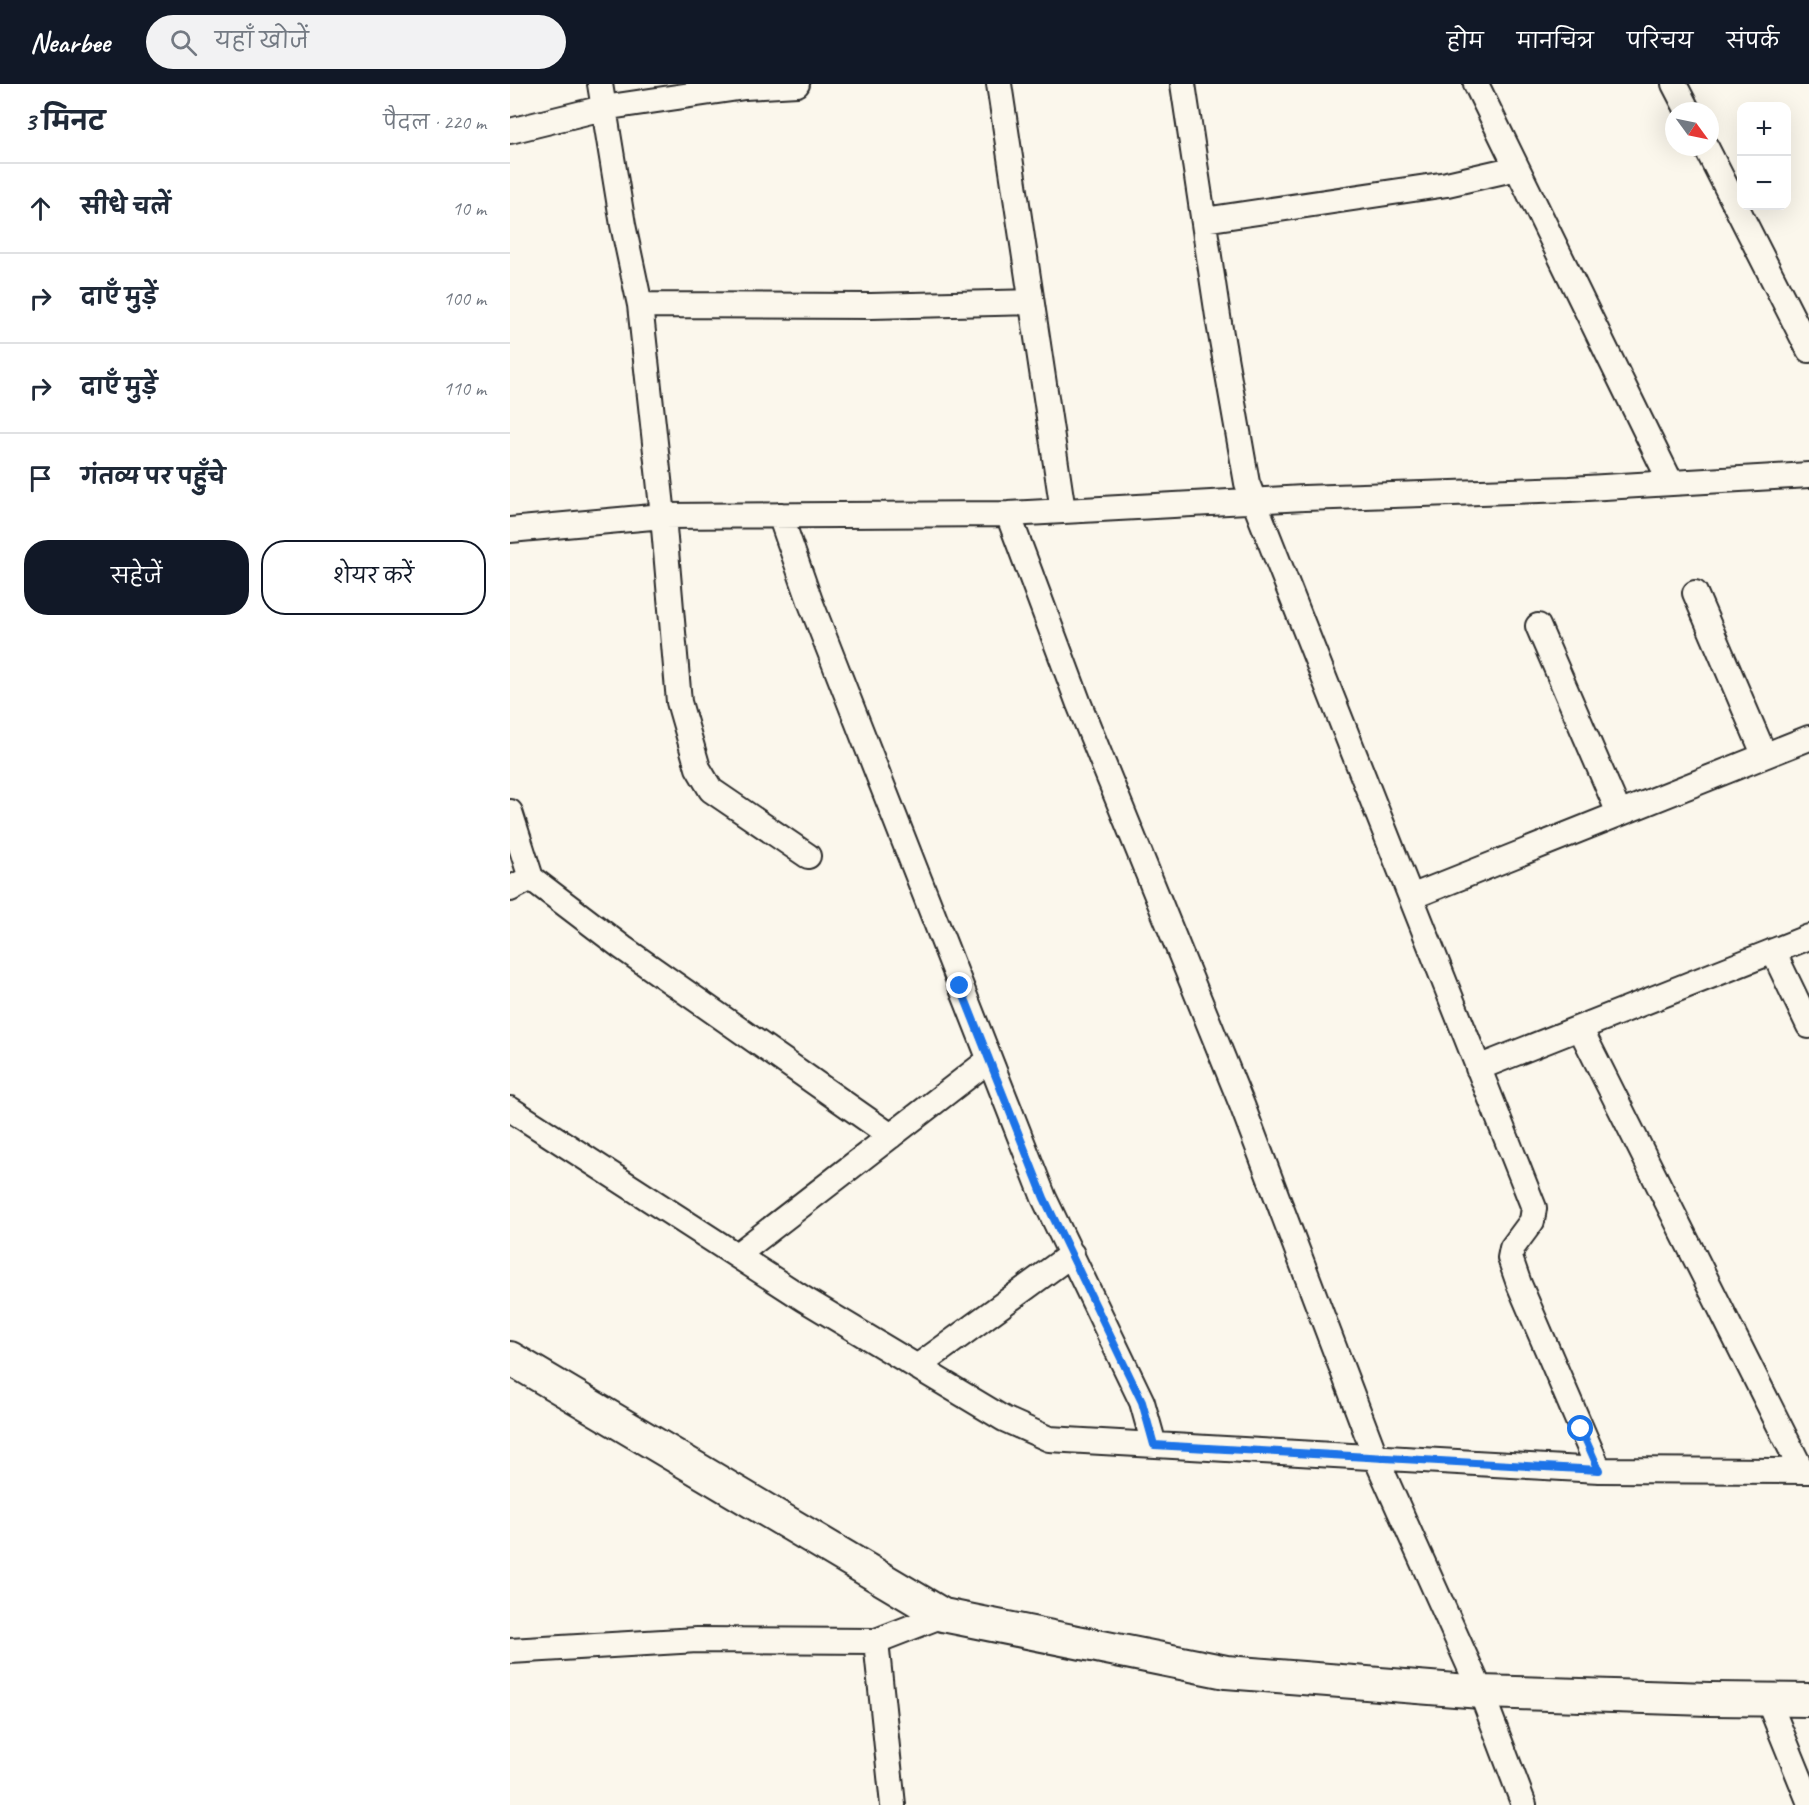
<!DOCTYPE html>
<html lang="hi">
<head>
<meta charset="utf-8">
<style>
	:root { --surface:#fff; --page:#f2f2f3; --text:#1f2937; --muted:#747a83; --line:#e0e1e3; --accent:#111827 }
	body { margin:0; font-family:Caveat,"Playpen Sans Deva",sans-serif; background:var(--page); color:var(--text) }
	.controls { position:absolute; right:18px; top:18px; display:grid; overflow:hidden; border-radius:12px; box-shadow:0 6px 24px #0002 }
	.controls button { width:54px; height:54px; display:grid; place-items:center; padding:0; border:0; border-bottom:2px solid var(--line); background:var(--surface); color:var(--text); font:30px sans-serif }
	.compass { position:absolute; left:1155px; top:18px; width:54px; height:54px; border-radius:50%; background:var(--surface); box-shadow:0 6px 24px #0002; rotate:123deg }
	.stop { position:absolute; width:18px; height:18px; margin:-14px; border:4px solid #1a73e8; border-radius:50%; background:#fff }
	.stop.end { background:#1a73e8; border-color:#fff; box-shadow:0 2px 6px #0008 }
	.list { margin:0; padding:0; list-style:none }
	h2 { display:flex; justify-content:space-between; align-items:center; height:78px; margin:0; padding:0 24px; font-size:26px }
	h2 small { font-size:20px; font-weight:400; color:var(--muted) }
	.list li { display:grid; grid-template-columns:39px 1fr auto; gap:18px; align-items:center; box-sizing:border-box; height:90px; padding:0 24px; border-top:2px solid var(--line) }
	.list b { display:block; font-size:22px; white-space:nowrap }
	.list em { font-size:20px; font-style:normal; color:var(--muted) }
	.actions { display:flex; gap:12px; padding:18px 24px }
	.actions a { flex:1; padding:14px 0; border:2px solid var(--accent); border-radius:24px; text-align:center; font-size:21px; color:var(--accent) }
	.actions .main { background:var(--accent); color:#fff }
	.icon { flex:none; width:33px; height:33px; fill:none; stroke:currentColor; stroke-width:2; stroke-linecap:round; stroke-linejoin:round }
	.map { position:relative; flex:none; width:1299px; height:1721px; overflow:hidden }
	header { display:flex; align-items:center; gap:36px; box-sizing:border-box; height:84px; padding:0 30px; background:var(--accent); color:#fff }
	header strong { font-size:28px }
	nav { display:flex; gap:33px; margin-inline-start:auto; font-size:21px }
	.search { width:420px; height:54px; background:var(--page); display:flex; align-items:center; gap:15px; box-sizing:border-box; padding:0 21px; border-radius:33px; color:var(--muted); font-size:22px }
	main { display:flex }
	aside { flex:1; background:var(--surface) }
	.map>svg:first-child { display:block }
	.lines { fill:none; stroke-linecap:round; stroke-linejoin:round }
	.minor-casing { stroke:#2b2b2b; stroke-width:28 }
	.tertiary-casing { stroke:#2b2b2b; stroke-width:36 }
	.minor { stroke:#fbf7ec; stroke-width:24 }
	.tertiary { stroke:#fbf7ec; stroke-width:32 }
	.route { stroke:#1a73e8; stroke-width:8 }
</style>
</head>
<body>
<header>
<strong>Nearbee</strong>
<div class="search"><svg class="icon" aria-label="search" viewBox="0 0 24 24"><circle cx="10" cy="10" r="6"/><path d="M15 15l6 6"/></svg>यहाँ खोजें</div>
<nav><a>होम</a><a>मानचित्र</a><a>परिचय</a><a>संपर्क</a></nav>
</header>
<main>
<aside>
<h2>3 मिनट<small>पैदल · 220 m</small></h2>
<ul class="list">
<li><svg class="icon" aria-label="ahead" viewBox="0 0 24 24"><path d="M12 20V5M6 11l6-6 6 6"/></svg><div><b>सीधे चलें</b></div><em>10 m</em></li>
<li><svg class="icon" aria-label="right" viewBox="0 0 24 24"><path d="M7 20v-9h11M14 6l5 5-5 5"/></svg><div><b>दाएँ मुड़ें</b></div><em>100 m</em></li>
<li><svg class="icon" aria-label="right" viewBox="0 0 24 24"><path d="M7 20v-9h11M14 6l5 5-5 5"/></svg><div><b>दाएँ मुड़ें</b></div><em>110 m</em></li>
<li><svg class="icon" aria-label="arrive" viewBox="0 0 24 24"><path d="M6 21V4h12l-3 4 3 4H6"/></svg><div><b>गंतव्य पर पहुँचे</b></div></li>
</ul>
<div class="actions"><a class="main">सहेजें</a><a>शेयर करें</a></div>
</aside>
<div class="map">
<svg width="1299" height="1721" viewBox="0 0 1299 1721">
	<rect width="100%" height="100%" fill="#fbf7ec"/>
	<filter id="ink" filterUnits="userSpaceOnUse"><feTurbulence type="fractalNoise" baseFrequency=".0167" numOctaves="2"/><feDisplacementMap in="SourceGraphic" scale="12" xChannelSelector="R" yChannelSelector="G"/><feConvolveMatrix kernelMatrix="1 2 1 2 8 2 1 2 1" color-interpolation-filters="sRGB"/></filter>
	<g filter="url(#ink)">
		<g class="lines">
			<defs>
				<path id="minor" d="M90,0L113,141L130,221L153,432L169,618L188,684L201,706L298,772
					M489,0L553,427
					M673,0L709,239L737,399L1024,1124L1022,1137L1002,1164L1000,1174L1009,1200L1089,1386
					M966,0L1161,399
					M1164,0L1178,27
					M0,47L93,24L235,3L287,0
					M1196,63L1299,266
					M694,136L937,100L1007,84
					M130,221L361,222L521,218
					M498,430L569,620L732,1021L866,1374L971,1608L1014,1721
					M270,431L300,517L534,1114L632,1318L644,1361
					M0,446L153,432L498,430L794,414L1060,405L1299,391
					M1185,509L1254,670
					M1028,542L1109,729
					M0,728L21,794
					M0,805L21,794L113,864L381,1052
					M901,813L1299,654
					M1263,867L1299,942
					M1070,944L1292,1387
					M968,984L1299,853
					M0,1025L294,1215L494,1335L539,1355L1089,1386L1299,1387
					M227,1171L479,976
					M407,1283L562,1170
					M366,1557L383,1721
					M0,1567L187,1556L366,1557L433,1531
					M1258,1616L1299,1717"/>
				<path id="tertiary" d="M0,1274L433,1531L716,1588L971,1608L1199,1615L1299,1616"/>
			</defs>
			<!-- minor casing -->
			<use href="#minor" class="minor-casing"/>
			<!-- tertiary casing -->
			<use href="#tertiary" class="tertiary-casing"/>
			<!-- minor -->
			<use href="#minor" class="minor"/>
			<!-- tertiary -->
			<use href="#tertiary" class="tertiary"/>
		</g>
	</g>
	<g class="lines" filter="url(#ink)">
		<!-- route -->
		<path class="route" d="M450,902L534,1114L632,1318L644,1361L1089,1386L1071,1345"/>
	</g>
</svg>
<div class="controls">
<button>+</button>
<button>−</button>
</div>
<svg class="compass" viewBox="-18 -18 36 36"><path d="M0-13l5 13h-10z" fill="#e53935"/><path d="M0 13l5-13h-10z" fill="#747a83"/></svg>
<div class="stop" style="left:1071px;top:1345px"></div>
<div class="stop end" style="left:450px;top:902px"></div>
</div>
</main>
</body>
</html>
